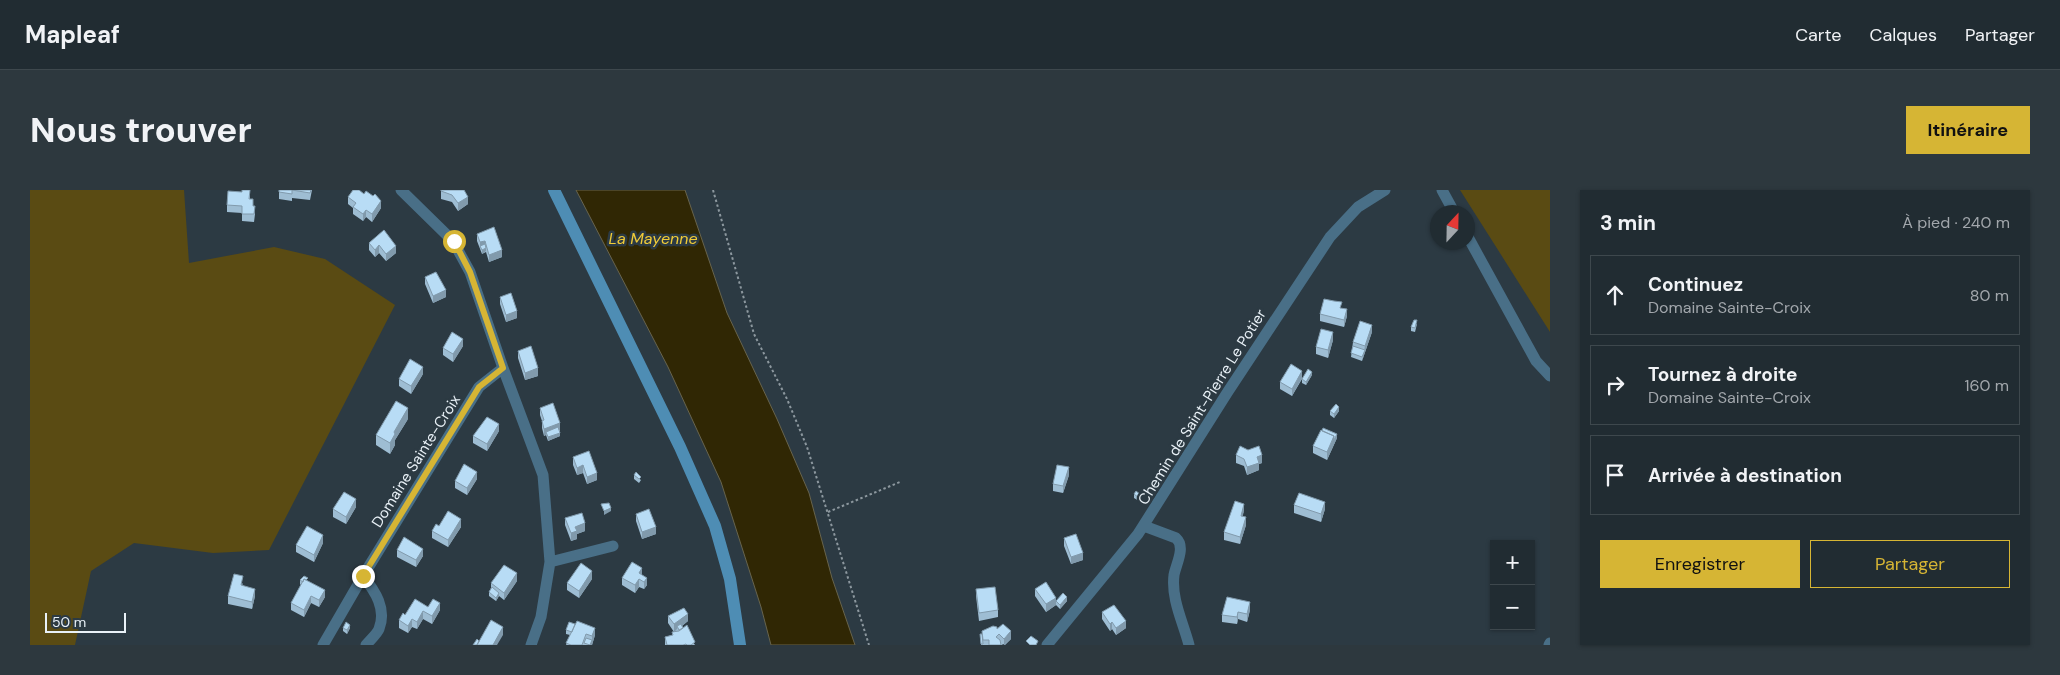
<!DOCTYPE html>
<html lang="fr">
<head>
<meta charset="utf-8">
<style>
	:root { --surface:#212c32; --page:#2d383e; --text:#f1f3f6; --muted:#a2a7ac; --line:#3e484d; --accent:#d6b534 }
	body { margin:0; font-family:"DM Sans",sans-serif; background:var(--page); color:var(--text) }
	.controls { position:absolute; right:15px; bottom:15px; display:grid; overflow:hidden; border-radius:0px; box-shadow:0 1px 4px #0004 }
	.controls button { width:45px; height:45px; display:grid; place-items:center; padding:0; border:0; border-bottom:1px solid var(--line); background:var(--surface); color:var(--text); font:25px sans-serif }
	.compass { position:absolute; left:1400px; top:15px; width:45px; height:45px; border-radius:50%; background:var(--surface); box-shadow:0 1px 4px #0004; rotate:22deg }
	.scale { position:absolute; left:15px; bottom:12px; width:81px; box-sizing:border-box; padding-left:5px; border:2px solid #e9f1f7; border-top:0; font-size:14px; line-height:18px; white-space:nowrap; color:#e9f1f7; -webkit-text-stroke:4px #2c3a43; paint-order:stroke }
	.stop { position:absolute; width:15px; height:15px; margin:-11px; border:4px solid #d6b534; border-radius:50%; background:#fff }
	.stop.end { background:#d6b534; border-color:#fff; box-shadow:0 1px 5px #0008 }
	.list { margin:0; padding:0; list-style:none }
	h2 { display:flex; justify-content:space-between; align-items:center; height:65px; margin:0; padding:0 20px; font-size:21px }
	h2 small { font-size:16px; font-weight:400; color:var(--muted) }
	.list li { display:grid; grid-template-columns:32px 1fr auto; gap:15px; align-items:center; box-sizing:border-box; height:80px; margin:0 10px 10px; padding:0 10px; border:1px solid var(--line); border-radius:0px }
	.list b { display:block; font-size:19px; white-space:nowrap }
	.list p { margin:0; font-size:16px; white-space:nowrap; color:var(--muted) }
	.list em { font-size:16px; font-style:normal; color:var(--muted) }
	.actions { display:flex; gap:10px; padding:15px 20px }
	.actions a { flex:1; padding:11px 0; border:1px solid var(--accent); border-radius:0px; text-align:center; font-size:18px; color:var(--accent) }
	.actions .main { background:var(--accent); color:#111 }
	.icon { flex:none; width:28px; height:28px; fill:none; stroke:currentColor; stroke-width:2; stroke-linecap:round; stroke-linejoin:round }
	.map { position:relative; flex:none; width:1520px; height:455px; overflow:hidden; border-radius:0px }
	header { display:flex; align-items:center; gap:30px; box-sizing:border-box; height:70px; padding:0 25px; background:var(--surface); border-bottom:1px solid var(--line) }
	header strong { font-size:24px }
	nav { display:flex; gap:28px; margin-inline-start:auto; font-size:18px }
	.intro { display:flex; align-items:center; justify-content:space-between; box-sizing:border-box; height:120px; padding:0 30px }
	h1 { margin:0; font-size:35px }
	.button { padding:12px 22px; border-radius:0px; background:var(--accent); color:#111; font-size:18px; font-weight:700 }
	main { display:flex; gap:30px; padding:0 30px }
	aside { flex:1; background:var(--surface); border-radius:0px; box-shadow:0 1px 4px #0004 }
	.map>svg:first-child { display:block }
	.green { fill:#5a4b13 }
	.water { fill:#302704; stroke:#68644d }
	.lines { fill:none; stroke-linecap:round; stroke-linejoin:round }
	.path { stroke:#8d989f; stroke-width:2; stroke-dasharray:2.5 2.5; stroke-linecap:butt }
	.minor { stroke:#496f87; stroke-width:11 }
	.secondary { stroke:#4e8db4; stroke-width:12 }
	.wall { fill:#9ebdd3 }
	.shaded-wall { fill:#819aac }
	.building { fill:#b8dcf5; stroke:#819aac }
	.route { stroke:#d6b534; stroke-width:6 }
	.labels { text-anchor:middle; dominant-baseline:central; stroke-width:5; stroke-linejoin:round; paint-order:stroke }
	.street-label { font-size:15px; fill:#e9f1f7; stroke:#2c3a43 }
	.water-label { font-size:16px; font-style:italic; fill:#f0cb38; stroke:#2c3a43 }
</style>
</head>
<body>
<header>
<strong>Mapleaf</strong>
<nav><a>Carte</a><a>Calques</a><a>Partager</a></nav>
</header>
<div class="intro"><h1>Nous trouver</h1><a class="button">Itinéraire</a></div>
<main>
<div class="map">
<svg width="1520" height="455" viewBox="0 0 1520 455">
	<rect width="100%" height="100%" fill="#2c3a43"/>
	<!-- green -->
	<path class="green" d="M0,0H154L159,73L244,57L295,69L365,115L239,360L183,363L104,353L61,381L45,455H0Z
		M1430,0H1520V142Z"/>
	<!-- water -->
	<path class="water" d="M546,0H655L697,123L747,229L779,303L802,388L825,455H741L731,417L691,292L638,177Z"/>
	<g class="lines">
		<!-- path -->
		<path class="path" d="M683,0L724,144L757,209L777,257L839,455
			M798,322L870,292"/>
		<!-- minor -->
		<path class="minor" d="M371,0L423,51L440,82L473,178L513,285L520,372L511,427L501,455
			M1412,0L1424,22
			M1438,47L1506,171L1520,186
			M1114,336L1146,348C1156,357 1146,374 1144,385C1141,409 1153,432 1159,455
			M520,372L583,356
			M333,386C345,401 357,419 349,439C347,444 340,450 336,455
			M293,455L333,386L449,197L473,178
			M1017,455L1108,344L1197,203L1300,47L1328,17L1355,0
			M1519,455L1520,453"/>
		<!-- secondary -->
		<path class="secondary" d="M524,0L650,257L685,336L700,389L710,455"/>
	</g>
	<!-- wall -->
	<path class="wall" d="M220,0V9L225,24L224,32L212,31V23L197,22V15L212,2Z
		M249,0H282L280,10L262,8V11L249,9Z
		M434,0L438,14L428,21L422,12L411,9V1Z
		M318,7L351,18L342,32L336,27L333,31L323,24V18L318,14Z
		M354,40L366,63L356,71L349,63L345,67L339,60V53Z
		M447,44L472,67L459,72L456,62L452,64L447,51Z
		M395,87L416,107L403,113L395,94Z
		M470,107L487,128L476,132L470,114Z
		M1312,118L1317,126L1314,137L1290,131V124Z
		M1387,134L1385,142L1381,141V137Z
		M1342,142L1332,171L1321,167L1323,152Z
		M1303,150L1298,168L1286,164V157Z
		M433,156L423,172L413,165V158Z
		M488,161L508,186L495,190L488,168Z
		M393,184L381,204L369,196V189Z
		M1282,185L1276,195L1272,193V189L1262,206L1250,199V192L1272,188Z
		M510,218L530,240V246L518,251L516,245L514,246L512,238V231L510,225Z
		M1300,221H1309L1304,228L1300,225Z
		M378,229L365,250V255L360,264L346,255V245Z
		M469,241L457,261L443,253V246Z
		M1307,248L1297,270L1283,263V256Z
		M1206,265L1232,273L1229,274V280L1217,285L1214,276L1206,273Z
		M543,267L567,290L557,294L553,283L547,285L543,275Z
		M604,285L611,290L609,293L604,289Z
		M1039,285L1033,303L1023,301V294Z
		M447,289L437,305L425,298V291Z
		M1104,304L1111,308L1109,311L1104,308Z
		M1264,315L1295,319L1291,332L1264,323Z
		M326,317L316,334L303,327V319Z
		M1214,321L1212,326L1216,335L1210,354L1194,350V342Z
		M606,324L626,344L612,349L606,331Z
		M535,328L555,341L547,344V349L541,351L535,335Z
		M409,336L431,337L418,357L402,348V341Z
		M1034,348L1053,370L1041,374L1034,356Z
		M293,353L284,372L266,362V355Z
		M367,360L393,366L386,377L367,367Z
		M612,385L617,395L614,399L609,397L605,403L592,395V388Z
		M562,389L549,408L537,400V393Z
		M270,390L278,391L295,407L289,417L281,413L274,427L261,420V413L271,395L270,394Z
		M487,391L474,410L469,406L466,411L459,406V402L461,398V393Z
		M213,393L212,396L225,406L222,419L198,414V406Z
		M946,399L968,420V427L949,431L946,406Z
		M1005,399L1026,415L1016,422L1005,406Z
		M1026,411H1037L1030,419L1026,415Z
		M398,417L410,420L402,434L393,429L387,439L382,437L378,443L369,438V430L375,425Z
		M1220,420L1217,432L1208,429L1207,434L1192,432V425Z
		M1072,422L1096,438L1086,445L1082,439L1080,441L1072,429Z
		M638,426L658,431L652,436L665,455H635V447L642,445V442H644L638,433Z
		M313,438H320L317,444L313,441Z
		M967,439L981,449L975,455L973,454L972,455H951L950,444H952V441Z
		M536,440L565,445L562,455H536L540,445L536,444Z"/>
	<!-- shaded-wall -->
	<path class="shaded-wall" d="M438,7V14L428,21V13Z
		M351,11V18L342,32V24Z
		M336,20V27L333,31V24Z
		M455,51V58L450,56V52Z
		M349,55V63L345,67V60Z
		M366,56V63L356,71V64Z
		M456,58V61L452,64V60Z
		M472,60V67L459,72V65Z
		M416,100V107L403,113V106Z
		M1317,119V126L1314,137V130Z
		M487,121V128L476,132V125Z
		M1342,135V142L1332,171L1335,156Z
		M1303,142V150L1298,168V160Z
		M433,149V156L423,172V164Z
		M393,177V184L381,204V196Z
		M508,178V186L495,190V183Z
		M1272,181V188L1262,206V199Z
		M1282,182V185L1276,195V192Z
		M1309,217V221L1304,228V224Z
		M378,218V229L365,250V255L360,264V253L364,242Z
		M530,233V240L517,245L516,242V245L514,246V239Z
		M469,234V241L457,261V254Z
		M530,243V246L518,251V247Z
		M1307,244V248L1297,270V262L1304,246Z
		M1232,265V273L1229,274V280L1217,285V277L1227,267Z
		M553,275V283L547,285V278Z
		M1039,277V285L1033,303V296Z
		M447,282V289L437,305V298Z
		M567,283V290L557,294V287Z
		M326,309V317L316,334V327Z
		M1295,312V319L1291,332V324Z
		M1214,314V321L1211,333V326Z
		M581,318V321L574,325V321Z
		M1216,327V335L1210,354V347Z
		M431,329V337L418,357V350Z
		M555,333V341L547,344V349L541,351V343L545,337Z
		M626,337V344L612,349V342Z
		M293,345V353L284,372V365Z
		M393,359V366L386,377V370Z
		M1053,363V370L1041,374V367Z
		M612,378V385L609,390V383Z
		M562,381V389L549,408V401Z
		M487,383V391L474,410V403Z
		M617,388V395L614,399V392Z
		M609,389V397L605,403V395Z
		M225,399V406L222,419V412Z
		M295,400V407L289,417V410Z
		M469,403V406L466,411V408Z
		M281,406V413L274,427V420Z
		M1037,407V411L1030,419V415Z
		M1026,408V415L1016,422V414Z
		M1220,412V420L1217,432V424Z
		M410,413V420L402,434V426Z
		M393,421V429L387,439V432Z
		M1208,422V429L1207,434V427Z
		M658,424V431L648,439L647,436V439L644,442V434Z
		M382,429V437L378,443V436Z
		M1096,431V438L1086,445V438Z
		M1082,432V439L1080,441V434Z
		M320,435V438L317,444V440Z
		M473,437V445L467,455H463Z
		M565,438V445L562,455H560L562,450V446Z
		M981,441V449L974,455V449Z"/>
	<!-- building -->
	<path class="building" d="M212,0H220L219,9H223V16H225L224,24H212V16L197,15L198,1L212,2Z
		M249,0H281L280,3L262,0V4L249,2Z
		M323,0H329L334,4L336,1L343,6L345,4L351,11L342,24L336,20L333,24L323,17L326,13L318,7Z
		M411,0H434L438,7L428,13L422,5L411,1Z
		M464,37L472,60L459,65L455,51L450,52L447,44Z
		M354,40L366,56L356,64L349,55L345,60L339,53Z
		M455,54L456,58L452,60L450,56Z
		M406,82L416,100L403,106L395,87Z
		M481,103L487,121L476,125L470,107Z
		M1294,109L1304,111L1312,112L1310,118L1317,119L1314,130L1290,124Z
		M1384,130H1387L1385,138L1381,137Z
		M1330,131L1342,135L1335,156L1323,152Z
		M1291,139L1303,142L1298,160L1286,157Z
		M422,142L433,149L423,164L413,158Z
		M501,156L508,178L495,183L488,161Z
		M1323,156L1335,160L1332,167L1321,163Z
		M380,169L393,177L381,196L369,189Z
		M1261,174L1272,181L1262,199L1250,192Z
		M1278,179L1282,182L1276,192L1272,189Z
		M366,211L378,218L364,242L365,244L360,253L346,245Z
		M523,213L530,233L514,239L512,231L514,230L510,218Z
		M1306,214L1309,217L1304,224L1300,221Z
		M457,227L469,234L457,254L443,246Z
		M528,237L530,243L518,247L516,242Z
		M1293,238L1307,244L1304,250V246L1292,241Z
		M1291,240L1304,246L1297,262L1283,256Z
		M1210,256L1218,260L1229,256L1232,265L1227,267L1229,273L1217,277L1214,269L1206,265Z
		M559,261L567,283L557,287L553,275L547,278L543,267Z
		M434,274L447,282L437,298L425,291Z
		M1027,275L1039,277L1033,296L1023,294Z
		M606,282L611,287L609,289L604,285Z
		M1106,301L1111,305L1109,308L1104,304Z
		M314,302L326,309L316,327L303,319Z
		M1269,303L1295,312L1291,324L1264,315Z
		M1205,311L1214,314L1211,326L1216,327L1210,347L1194,342Z
		M579,313L581,318L574,321L571,314Z
		M619,319L626,337L612,342L606,324Z
		M418,321L431,329L418,350L402,341L406,334L409,336Z
		M552,323L555,333L545,337L547,341L541,343L535,328Z
		M277,336L293,345L284,365L266,355Z
		M1046,344L1053,363L1041,367L1034,348Z
		M374,347L393,359L386,370L367,360Z
		M602,372L612,378L609,383L617,388L614,392L609,389L605,395L592,388Z
		M551,373L562,381L549,401L537,393Z
		M474,375L487,383L474,403L461,393Z
		M204,384L213,386L211,395L225,399L222,412L198,406Z
		M274,386L278,388L276,390L274,389L273,392L270,390Z
		M274,389L295,400L289,410L281,406L274,420L261,413Z
		M1016,392L1026,408L1016,414L1005,399Z
		M462,397L469,403L466,408L459,402Z
		M965,397L968,420L949,423L946,399Z
		M1033,403L1037,407L1030,415L1026,411Z
		M1197,407L1220,412L1217,424L1208,422L1207,427L1192,425Z
		M385,409L398,417L403,409L410,413L402,426L393,421L387,432L382,429L378,436L369,430L373,423L375,425Z
		M1084,415L1096,431L1086,438L1082,432L1080,434L1072,422Z
		M654,418L658,424L644,434L638,426Z
		M461,430L473,437L463,455H447Z
		M547,431L565,438L562,446L556,444L552,455H541L536,453Z
		M316,432L320,435L317,440L313,438Z
		M539,432L545,434L542,442L536,440Z
		M651,434L653,438L649,440L647,436Z
		M973,434L981,441L974,449L969,444L966,447L970,450L971,455H959V450H953L952,441L963,436L967,437V439Z
		M657,435L665,452L661,455H657L656,454L653,455H637L635,447L643,445L642,442L649,441Z
		M950,444H952L953,454H951Z
		M1001,446L1008,451L1006,455H1000L996,451Z
		M556,448L562,450L560,455L554,453Z
		M447,449L449,451L447,455H443Z"/>
	<g class="lines">
		<!-- route -->
		<path class="route" d="M333,386L449,197L473,178L440,82L424,51"/>
	</g>
	<g class="labels">
		<!-- street labels -->
		<g class="street-label">
			<text transform="translate(1172 217) rotate(-58)">Chemin de Saint-Pierre Le Potier</text>
			<text transform="translate(386 271) rotate(-58)">Domaine Sainte-Croix</text>
		</g>
		<!-- water labels -->
		<g class="water-label">
			<text x="623" y="48">La Mayenne</text>
		</g>
	</g>
</svg>
<div class="controls">
<button>+</button>
<button>−</button>
</div>
<svg class="compass" viewBox="-18 -18 36 36"><path d="M0-13l5 13h-10z" fill="#e53935"/><path d="M0 13l5-13h-10z" fill="#a2a7ac"/></svg>
<div class="scale">50 m</div>
<div class="stop" style="left:424px;top:51px"></div>
<div class="stop end" style="left:333px;top:386px"></div>
</div>
<aside>
<h2>3 min<small>À pied · 240 m</small></h2>
<ul class="list">
<li><svg class="icon" aria-label="ahead" viewBox="0 0 24 24"><path d="M12 20V5M6 11l6-6 6 6"/></svg><div><b>Continuez</b><p>Domaine Sainte-Croix</p></div><em>80 m</em></li>
<li><svg class="icon" aria-label="right" viewBox="0 0 24 24"><path d="M7 20v-9h11M14 6l5 5-5 5"/></svg><div><b>Tournez à droite</b><p>Domaine Sainte-Croix</p></div><em>160 m</em></li>
<li><svg class="icon" aria-label="arrive" viewBox="0 0 24 24"><path d="M6 21V4h12l-3 4 3 4H6"/></svg><div><b>Arrivée à destination</b></div></li>
</ul>
<div class="actions"><a class="main">Enregistrer</a><a>Partager</a></div>
</aside>
</main>
</body>
</html>
